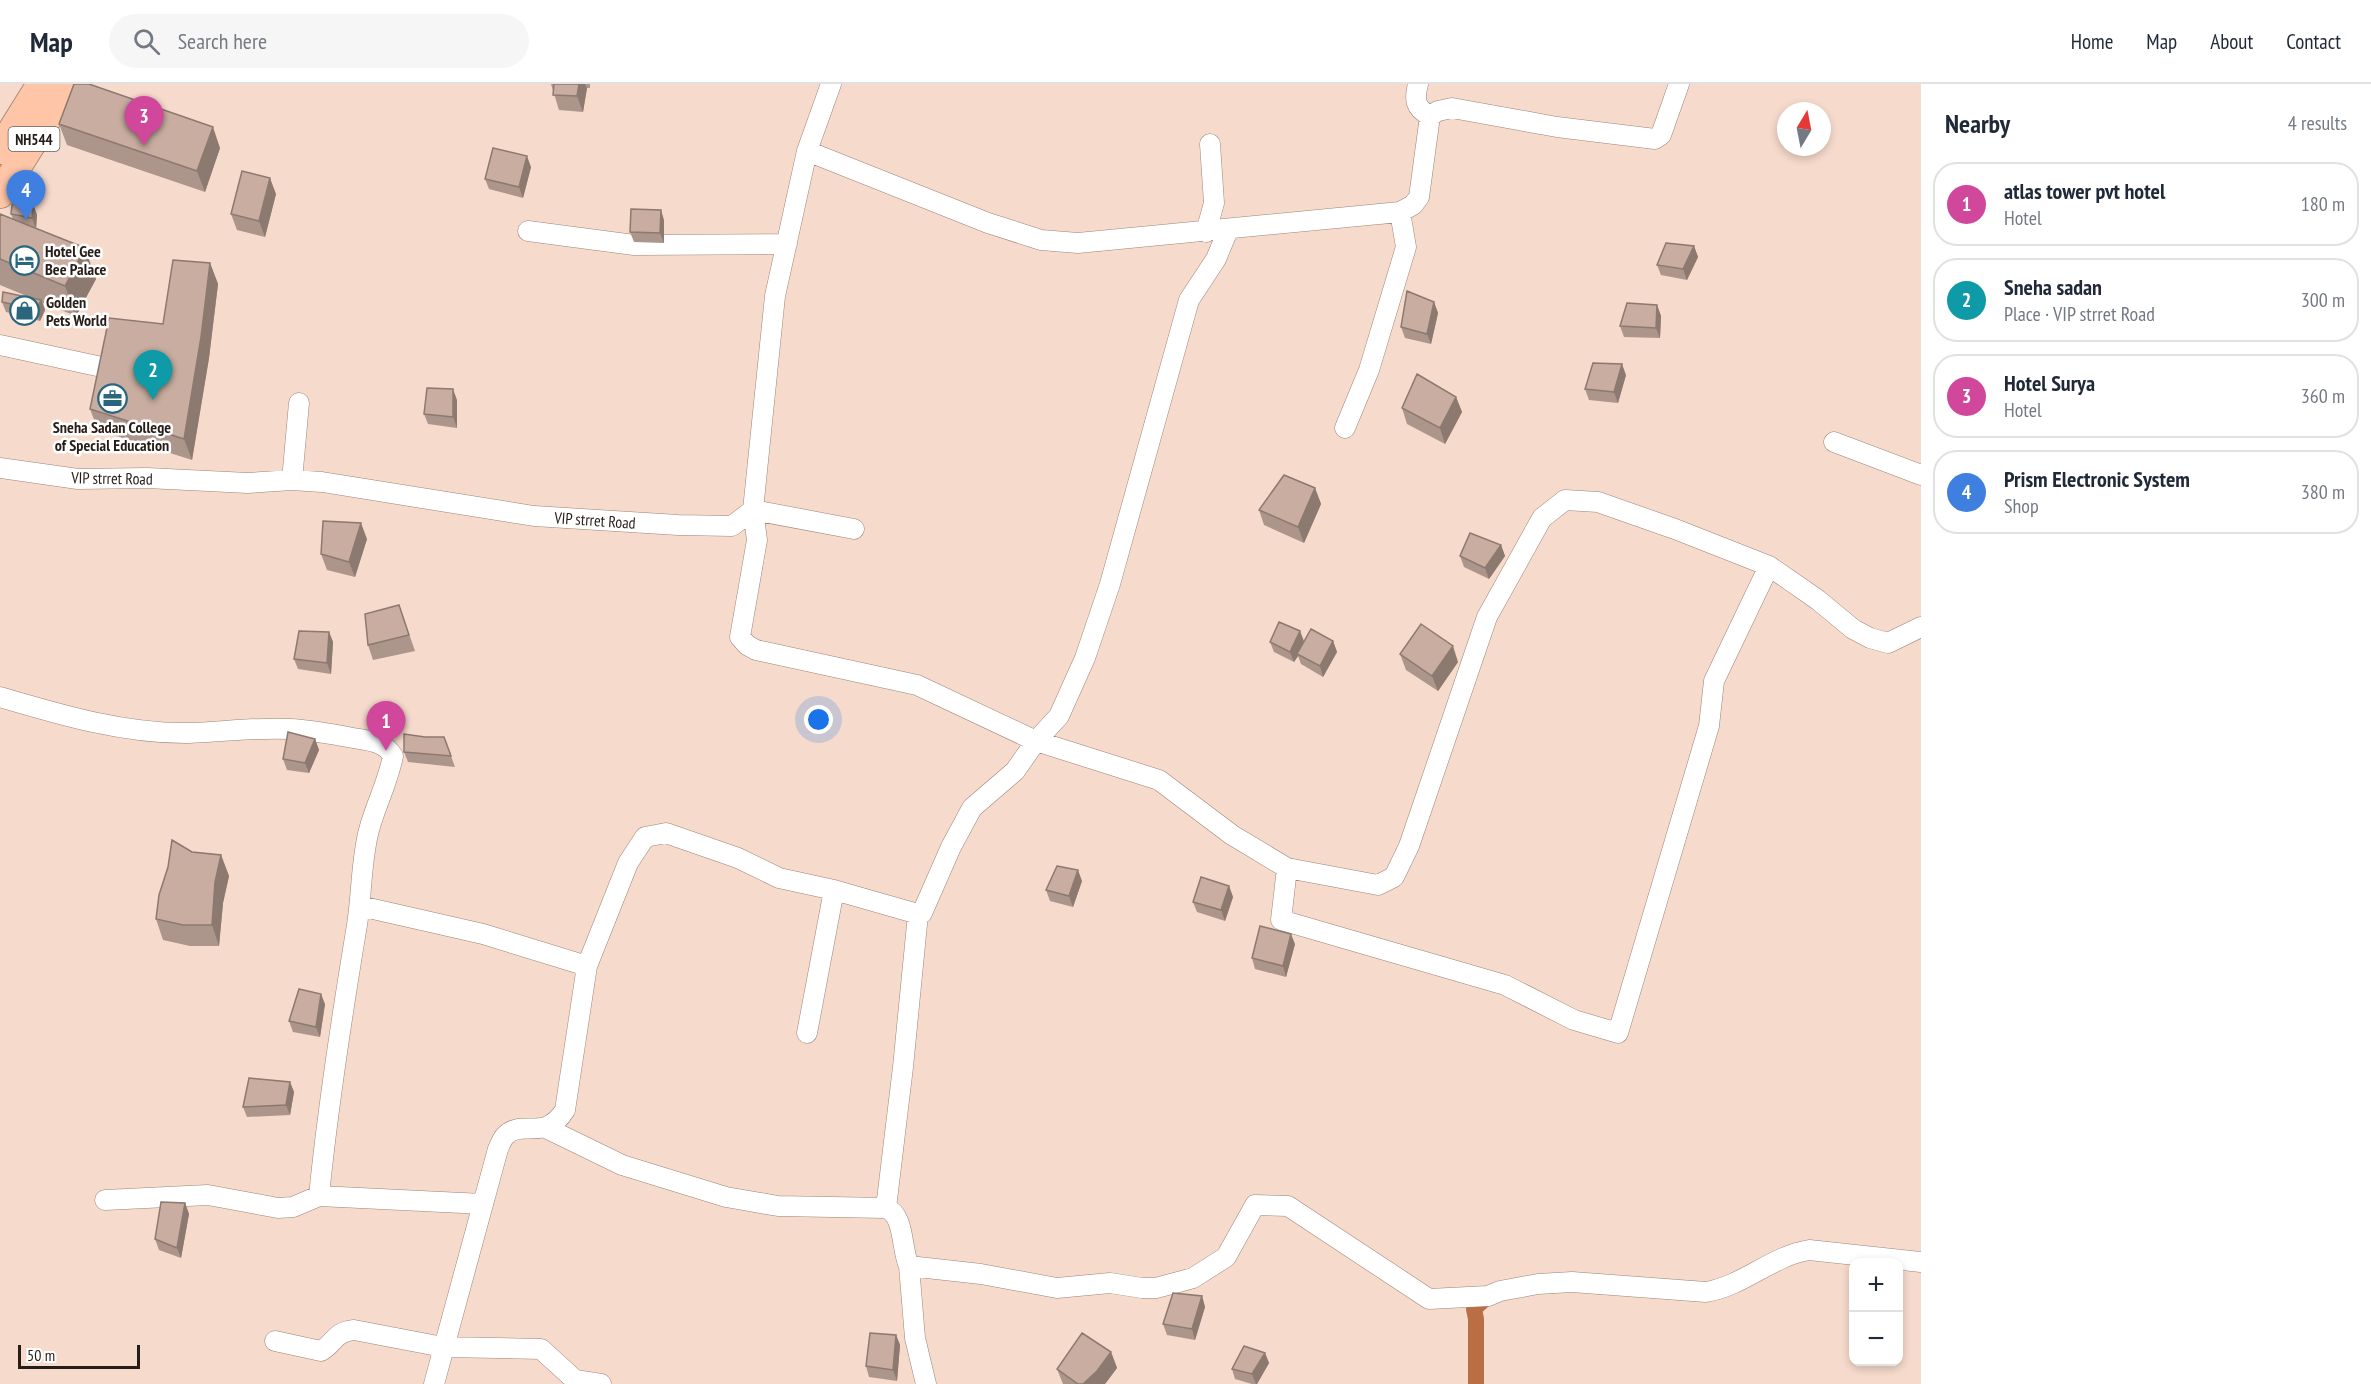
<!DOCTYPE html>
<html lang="en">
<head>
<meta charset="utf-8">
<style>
	:root { --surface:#fff; --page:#f6f6f7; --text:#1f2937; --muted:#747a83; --line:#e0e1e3; --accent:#2b667f }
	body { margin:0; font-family:"PT Sans Narrow",sans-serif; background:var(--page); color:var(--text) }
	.controls { position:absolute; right:18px; bottom:18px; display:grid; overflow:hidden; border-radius:12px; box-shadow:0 3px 9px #0003 }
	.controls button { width:54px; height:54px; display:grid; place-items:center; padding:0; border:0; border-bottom:2px solid var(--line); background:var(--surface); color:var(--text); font:30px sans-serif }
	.compass { position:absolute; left:1777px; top:18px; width:54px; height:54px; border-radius:50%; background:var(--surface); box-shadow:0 3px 9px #0003; rotate:10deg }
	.scale { position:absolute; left:18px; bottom:15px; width:122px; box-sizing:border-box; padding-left:6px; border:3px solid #271d18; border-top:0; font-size:16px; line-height:21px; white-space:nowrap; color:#271d18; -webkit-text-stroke:4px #fff; paint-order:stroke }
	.you { position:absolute; left:819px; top:636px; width:21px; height:21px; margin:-15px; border:4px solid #fff; border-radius:50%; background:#1a73e8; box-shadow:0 0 0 9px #1a73e833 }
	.badge { display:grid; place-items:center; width:39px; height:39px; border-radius:50%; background:var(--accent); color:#fff; font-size:20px; font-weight:700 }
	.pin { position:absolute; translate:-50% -50px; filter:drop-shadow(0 2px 3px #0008) }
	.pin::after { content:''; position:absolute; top:32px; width:21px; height:18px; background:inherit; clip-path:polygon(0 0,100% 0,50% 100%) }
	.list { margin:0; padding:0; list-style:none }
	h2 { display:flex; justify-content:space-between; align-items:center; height:78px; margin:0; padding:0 24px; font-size:26px }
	h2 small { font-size:20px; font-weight:400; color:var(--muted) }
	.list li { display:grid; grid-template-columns:39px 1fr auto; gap:18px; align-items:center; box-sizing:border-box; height:84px; margin:0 12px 12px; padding:0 12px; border:2px solid var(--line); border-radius:24px }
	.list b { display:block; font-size:22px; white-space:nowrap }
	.list p { margin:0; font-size:20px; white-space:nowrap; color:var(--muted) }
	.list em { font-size:20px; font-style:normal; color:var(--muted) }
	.icon { flex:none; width:33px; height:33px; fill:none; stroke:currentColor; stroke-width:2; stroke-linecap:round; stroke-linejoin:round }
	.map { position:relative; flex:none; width:1921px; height:1300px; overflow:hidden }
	header { display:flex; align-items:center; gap:36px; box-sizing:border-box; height:84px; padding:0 30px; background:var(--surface); border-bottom:2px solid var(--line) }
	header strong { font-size:28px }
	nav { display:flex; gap:33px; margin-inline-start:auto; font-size:21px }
	.search { width:420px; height:54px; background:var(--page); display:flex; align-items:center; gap:15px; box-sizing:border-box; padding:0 21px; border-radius:33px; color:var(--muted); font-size:22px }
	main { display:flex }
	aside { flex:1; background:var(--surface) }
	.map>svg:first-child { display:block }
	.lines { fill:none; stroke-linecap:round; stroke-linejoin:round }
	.canal { stroke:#ba6e44; stroke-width:16 }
	.minor-casing { stroke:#9d8477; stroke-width:21 }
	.highway-casing { stroke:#b38a75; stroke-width:30 }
	.minor { stroke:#fff; stroke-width:20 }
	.highway { stroke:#fec5a7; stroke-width:28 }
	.wall { fill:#ac958a }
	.shaded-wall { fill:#8c7970 }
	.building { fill:#c8ada0; stroke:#8c7970; stroke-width:1.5 }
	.labels { text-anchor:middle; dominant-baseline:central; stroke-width:5; stroke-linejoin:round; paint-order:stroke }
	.shield { fill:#fff; stroke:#68615d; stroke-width:1.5 }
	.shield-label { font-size:15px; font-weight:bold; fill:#271d18 }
	.poi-label { font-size:16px; font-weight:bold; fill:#271d18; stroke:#fff; text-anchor:start }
	.street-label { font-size:16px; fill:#271d18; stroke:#fff }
</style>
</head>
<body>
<header>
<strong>Map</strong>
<div class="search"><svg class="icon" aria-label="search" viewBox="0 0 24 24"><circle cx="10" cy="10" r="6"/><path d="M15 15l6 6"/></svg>Search here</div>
<nav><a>Home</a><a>Map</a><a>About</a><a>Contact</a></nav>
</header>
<main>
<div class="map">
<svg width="1921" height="1300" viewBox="0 0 1921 1300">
	<rect width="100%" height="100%" fill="#f6dacc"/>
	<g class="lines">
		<!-- canal -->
		<path class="canal" d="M1476,1300V1235L1474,1225L1488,1212"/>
		<defs>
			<path id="minor" d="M1418,0C1414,16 1415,24 1430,32
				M807,67L988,139L1041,156L1078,159L1400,128L1413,121L1419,113L1430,32L1438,27L1452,24L1557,43L1655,55L1661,51L1679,0
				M528,147L634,161L787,160
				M1206,148L1214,119L1210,60
				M0,261L111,285
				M1345,344L1369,286L1406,163L1400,128
				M1834,358L1921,391
				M0,384L78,395L147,394L248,399L292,396L322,398L534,432L678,441L732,442L753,426L775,212L807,67L831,0
				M292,396L299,319
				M854,445L753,426L757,456L740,553L747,561L756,566L917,601L1036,657L1159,696L1232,751L1287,784L1378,801L1394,793L1409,762L1487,533L1542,434L1565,416L1598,418L1675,445L1769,482L1818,516L1853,545L1870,554L1888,559L1921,543
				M0,613C61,631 125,650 189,649C222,648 256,643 290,645C311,646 332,650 353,654C369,657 384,657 393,672C388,698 376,720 369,746C361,776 362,809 357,841C342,931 328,1021 319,1112
				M1287,784L1281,836L1505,901L1574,936L1618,949L1709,642L1714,597L1769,482
				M360,822L483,850L587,882
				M807,949L834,806
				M546,1044L622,1081L726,1113L778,1122L886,1124C905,1131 901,1165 909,1182L981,1190L1057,1204L1110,1199L1142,1204H1156L1193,1194L1226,1173L1255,1121L1288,1122L1429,1215L1488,1212L1500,1207L1538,1200L1572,1198L1706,1208C1743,1202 1772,1172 1809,1166L1921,1178
				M105,1116L208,1111L278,1124L293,1123L319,1112L483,1120
				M886,1124L903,983L918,830
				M909,1182L915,1254L926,1300
				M275,1257L321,1267C336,1258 334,1248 354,1246L443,1263L541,1265L575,1296L601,1300
				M434,1300L498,1065C500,1061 502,1055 505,1052C522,1034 544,1059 565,1026L587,882L628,779L645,753L666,749L738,774L779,794L834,806L918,830L922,829L951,763L972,724L1015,687L1036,657L1059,632L1085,574L1110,500L1189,216L1216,175L1228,146"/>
			<path id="highway" d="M0,66L41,0
				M0,110L69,0"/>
		</defs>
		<!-- minor casing -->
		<use href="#minor" class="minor-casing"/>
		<!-- highway casing -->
		<use href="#highway" class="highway-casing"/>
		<!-- minor -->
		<use href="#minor" class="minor"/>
		<!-- highway -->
		<use href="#highway" class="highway"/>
	</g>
	<!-- wall -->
	<path class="wall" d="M551,0H590V4H587L583,28L559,26Z
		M59,40L220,64L205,108L67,61Z
		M531,83L523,114L489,105L485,95Z
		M276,110L265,153L237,146L231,130Z
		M33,120L37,131L36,145L96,195L76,232L43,219L45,226L40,237L6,228L2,218L29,213L0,201V130L13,135L11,130Z
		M664,136V159L634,158L630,148Z
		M1694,162L1698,173L1687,196L1661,191L1657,181Z
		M210,179L218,200L209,274L192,376L98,346L90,325L163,240Z
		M1434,218L1438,229L1431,260L1405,254L1401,243Z
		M1657,221L1661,232L1660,254L1624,253L1620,242Z
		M1626,291L1618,319L1589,316L1585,305Z
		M1456,313L1462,328L1445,360L1407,340L1402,324Z
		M457,316V344L428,340L424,330Z
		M1315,404L1321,420L1304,459L1264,441L1259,426Z
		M367,455L355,493L327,486L321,470Z
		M1501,461L1505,472L1489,495L1464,483L1460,472Z
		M399,521L415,567L373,576L368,561Z
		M1300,547L1304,557H1333L1337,568L1323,593L1301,580L1298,572L1294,578L1274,568L1270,558Z
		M329,548L333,558L331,590L298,585L294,575Z
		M1400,570L1458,578L1438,607L1406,586Z
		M425,653L451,672L455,683L408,678L404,668Z
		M315,655L319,666L309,689L287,686L283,675Z
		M192,768L221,771L229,792L223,819L219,862H190L163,856L156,835Z
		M1082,797L1073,823L1050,817L1046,806Z
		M1229,802L1233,813L1225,837L1197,828L1193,818Z
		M1295,860L1286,893L1255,885L1252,874Z
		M325,920L320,953L293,948L289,937Z
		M290,998L294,1008L290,1031L247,1033L243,1023Z
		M185,1119L189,1130L181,1174L159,1166L155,1155Z
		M1202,1212L1205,1223L1195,1256L1167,1251L1163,1240Z
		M896,1251L900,1261L897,1297L869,1293L866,1282Z
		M1111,1268L1117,1284L1105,1300H1063L1057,1285Z
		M1265,1269L1269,1279L1257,1300H1252L1235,1295L1232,1285Z"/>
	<!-- shaded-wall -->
	<path class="shaded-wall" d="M579,0H585L587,4L583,28L577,12Z
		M213,43L220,64L205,108L197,87Z
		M527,72L531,83L523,114L519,103Z
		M270,94L276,110L265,153L259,137Z
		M33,120L37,131L36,145L32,134Z
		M661,126L664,136V159L660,149Z
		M1694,162L1698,173L1687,196L1683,185Z
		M85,164L96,195L76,232L65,202Z
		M210,179L218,200L209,274L192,376L184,355Z
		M41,216L45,226L40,237L36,226Z
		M1434,218L1438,229L1431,260L1427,250Z
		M1657,221L1661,232L1660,254L1656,244Z
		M1622,280L1626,291L1618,319L1614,308Z
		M453,305L457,316V344L453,333Z
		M1456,313L1462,328L1445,360L1440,344Z
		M1315,404L1321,420L1304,459L1298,443Z
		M361,439L367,455L355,493L349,478Z
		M1501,461L1505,472L1489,495L1485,484Z
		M1300,547L1304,558L1297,570L1298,572L1294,578L1290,568Z
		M329,548L333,558L331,590L327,579Z
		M1333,557L1337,568L1323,593L1320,582Z
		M1453,562L1458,578L1438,607L1432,592Z
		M315,655L319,666L309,689L305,679Z
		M221,771L229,792L223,819L219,862L212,841L215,798Z
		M1078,786L1082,797L1073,823L1069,812Z
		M1229,802L1233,813L1225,837L1221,826Z
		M1291,850L1295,860L1286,893L1283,882Z
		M321,910L325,920L320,953L316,943Z
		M290,998L294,1008L290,1031L286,1021Z
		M185,1119L189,1130L181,1174L177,1164Z
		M1202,1212L1205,1223L1195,1256L1192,1245Z
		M896,1251L900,1261L897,1297L893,1286Z
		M1111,1268L1117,1284L1105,1300H1083Z
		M1265,1269L1269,1279L1257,1300H1256L1252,1290Z"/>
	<!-- building -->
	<path class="building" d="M74,0H89L213,43L197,87L59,40Z
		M554,0H579L577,12L553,11Z
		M493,64L527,72L519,103L485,95Z
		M242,87L270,94L259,137L231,130Z
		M20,114L33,120L32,134L11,130L12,121Z
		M631,125L661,126L660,149L630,148Z
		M0,130L85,164L65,202L0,175Z
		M1666,159L1694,162L1683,185L1657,181Z
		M173,176L210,179L201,253L184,355L90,325L109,234L163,240Z
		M1407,207L1434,218L1427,250L1401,243Z
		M3,208L41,216L36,226L2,218Z
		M1627,219L1657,221L1656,244L1620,242Z
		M1593,279L1622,280L1614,308L1585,305Z
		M1417,290L1456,313L1440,344L1402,324Z
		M427,304L453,305V333L424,330Z
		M1284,391L1315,404L1298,443L1259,426Z
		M323,437L361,439L349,478L321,470Z
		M1470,449L1501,461L1485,484L1460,472Z
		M399,521L409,551L368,561L365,530Z
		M1279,538L1300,547L1290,568L1270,558Z
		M1421,540L1453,562L1432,592L1400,570Z
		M1311,545L1333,557L1320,582L1297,570Z
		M299,547L329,548L327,579L294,575Z
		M288,648L315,655L305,679L283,675Z
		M404,650L425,653H444L451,672L404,668Z
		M172,756L192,768L221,771L215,798L212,841H183L156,835L159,811L168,783Z
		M1057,782L1078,786L1069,812L1046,806Z
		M1201,793L1229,802L1221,826L1193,818Z
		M1260,842L1291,850L1283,882L1252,874Z
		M299,905L321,910L316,943L289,937Z
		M249,994L290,998L286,1021L243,1023Z
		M161,1118L185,1119L177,1164L155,1155Z
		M1173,1209L1202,1212L1192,1245L1163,1240Z
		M870,1249L896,1251L893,1286L866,1282Z
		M1082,1249L1111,1268L1097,1287L1083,1300H1078L1057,1285Z
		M1244,1262L1265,1269L1252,1290L1232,1285Z"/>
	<!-- icons -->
	<defs>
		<symbol id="hotel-ring" viewBox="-11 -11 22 22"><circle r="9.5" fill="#fff" stroke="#2b667f" stroke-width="1.5"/><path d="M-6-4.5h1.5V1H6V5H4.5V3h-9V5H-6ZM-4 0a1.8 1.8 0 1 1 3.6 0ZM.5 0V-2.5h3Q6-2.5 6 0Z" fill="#2b667f"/></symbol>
		<symbol id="shop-ring" viewBox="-11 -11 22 22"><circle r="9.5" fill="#fff" stroke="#2b667f" stroke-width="1.5"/><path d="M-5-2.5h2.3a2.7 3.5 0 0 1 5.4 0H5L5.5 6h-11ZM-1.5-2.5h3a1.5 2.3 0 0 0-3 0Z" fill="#2b667f"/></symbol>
		<symbol id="office-ring" viewBox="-11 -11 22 22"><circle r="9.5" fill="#fff" stroke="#2b667f" stroke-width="1.5"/><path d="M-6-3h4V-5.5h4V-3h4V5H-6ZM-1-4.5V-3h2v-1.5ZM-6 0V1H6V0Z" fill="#2b667f"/></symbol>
	</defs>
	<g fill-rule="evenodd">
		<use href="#hotel-ring" x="8" y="160" width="33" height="33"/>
		<use href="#shop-ring" x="8" y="210" width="33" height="33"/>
		<use href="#office-ring" x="96" y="298" width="33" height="33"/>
	</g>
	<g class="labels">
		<!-- shield labels -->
		<rect class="shield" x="8.5" y="43" width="51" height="24" rx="4.5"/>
		<g class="shield-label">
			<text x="34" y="55">NH544</text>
		</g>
		<!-- poi labels -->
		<g class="poi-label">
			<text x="45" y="167">Hotel Gee<tspan x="45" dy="18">Bee Palace</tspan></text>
			<text x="46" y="218">Golden<tspan x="46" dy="18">Pets World</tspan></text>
			<text x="112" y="343" text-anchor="middle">Sneha Sadan College<tspan x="112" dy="18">of Special Education</tspan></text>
		</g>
		<!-- street labels -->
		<g class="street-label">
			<text transform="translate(112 394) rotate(1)">VIP strret Road</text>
			<text transform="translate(595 436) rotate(4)">VIP strret Road</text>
		</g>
	</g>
</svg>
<div class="controls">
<button>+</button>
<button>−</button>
</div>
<svg class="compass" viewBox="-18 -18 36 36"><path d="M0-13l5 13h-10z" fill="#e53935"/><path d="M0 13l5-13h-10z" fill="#747a83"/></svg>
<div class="scale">50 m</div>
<div class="you"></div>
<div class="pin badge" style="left:386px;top:667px;background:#d1479c">1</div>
<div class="pin badge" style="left:153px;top:316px;background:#0f9aa8">2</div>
<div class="pin badge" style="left:144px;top:62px;background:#d1479c">3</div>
<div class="pin badge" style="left:26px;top:136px;background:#3f7fe0">4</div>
</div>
<aside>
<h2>Nearby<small>4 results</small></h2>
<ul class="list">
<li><span class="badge" style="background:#d1479c">1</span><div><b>atlas tower pvt hotel</b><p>Hotel</p></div><em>180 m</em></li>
<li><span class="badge" style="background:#0f9aa8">2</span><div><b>Sneha sadan</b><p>Place · VIP strret Road</p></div><em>300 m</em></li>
<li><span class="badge" style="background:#d1479c">3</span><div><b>Hotel Surya</b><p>Hotel</p></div><em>360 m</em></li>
<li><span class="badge" style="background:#3f7fe0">4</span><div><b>Prism Electronic System</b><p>Shop</p></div><em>380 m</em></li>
</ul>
</aside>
</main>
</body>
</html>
